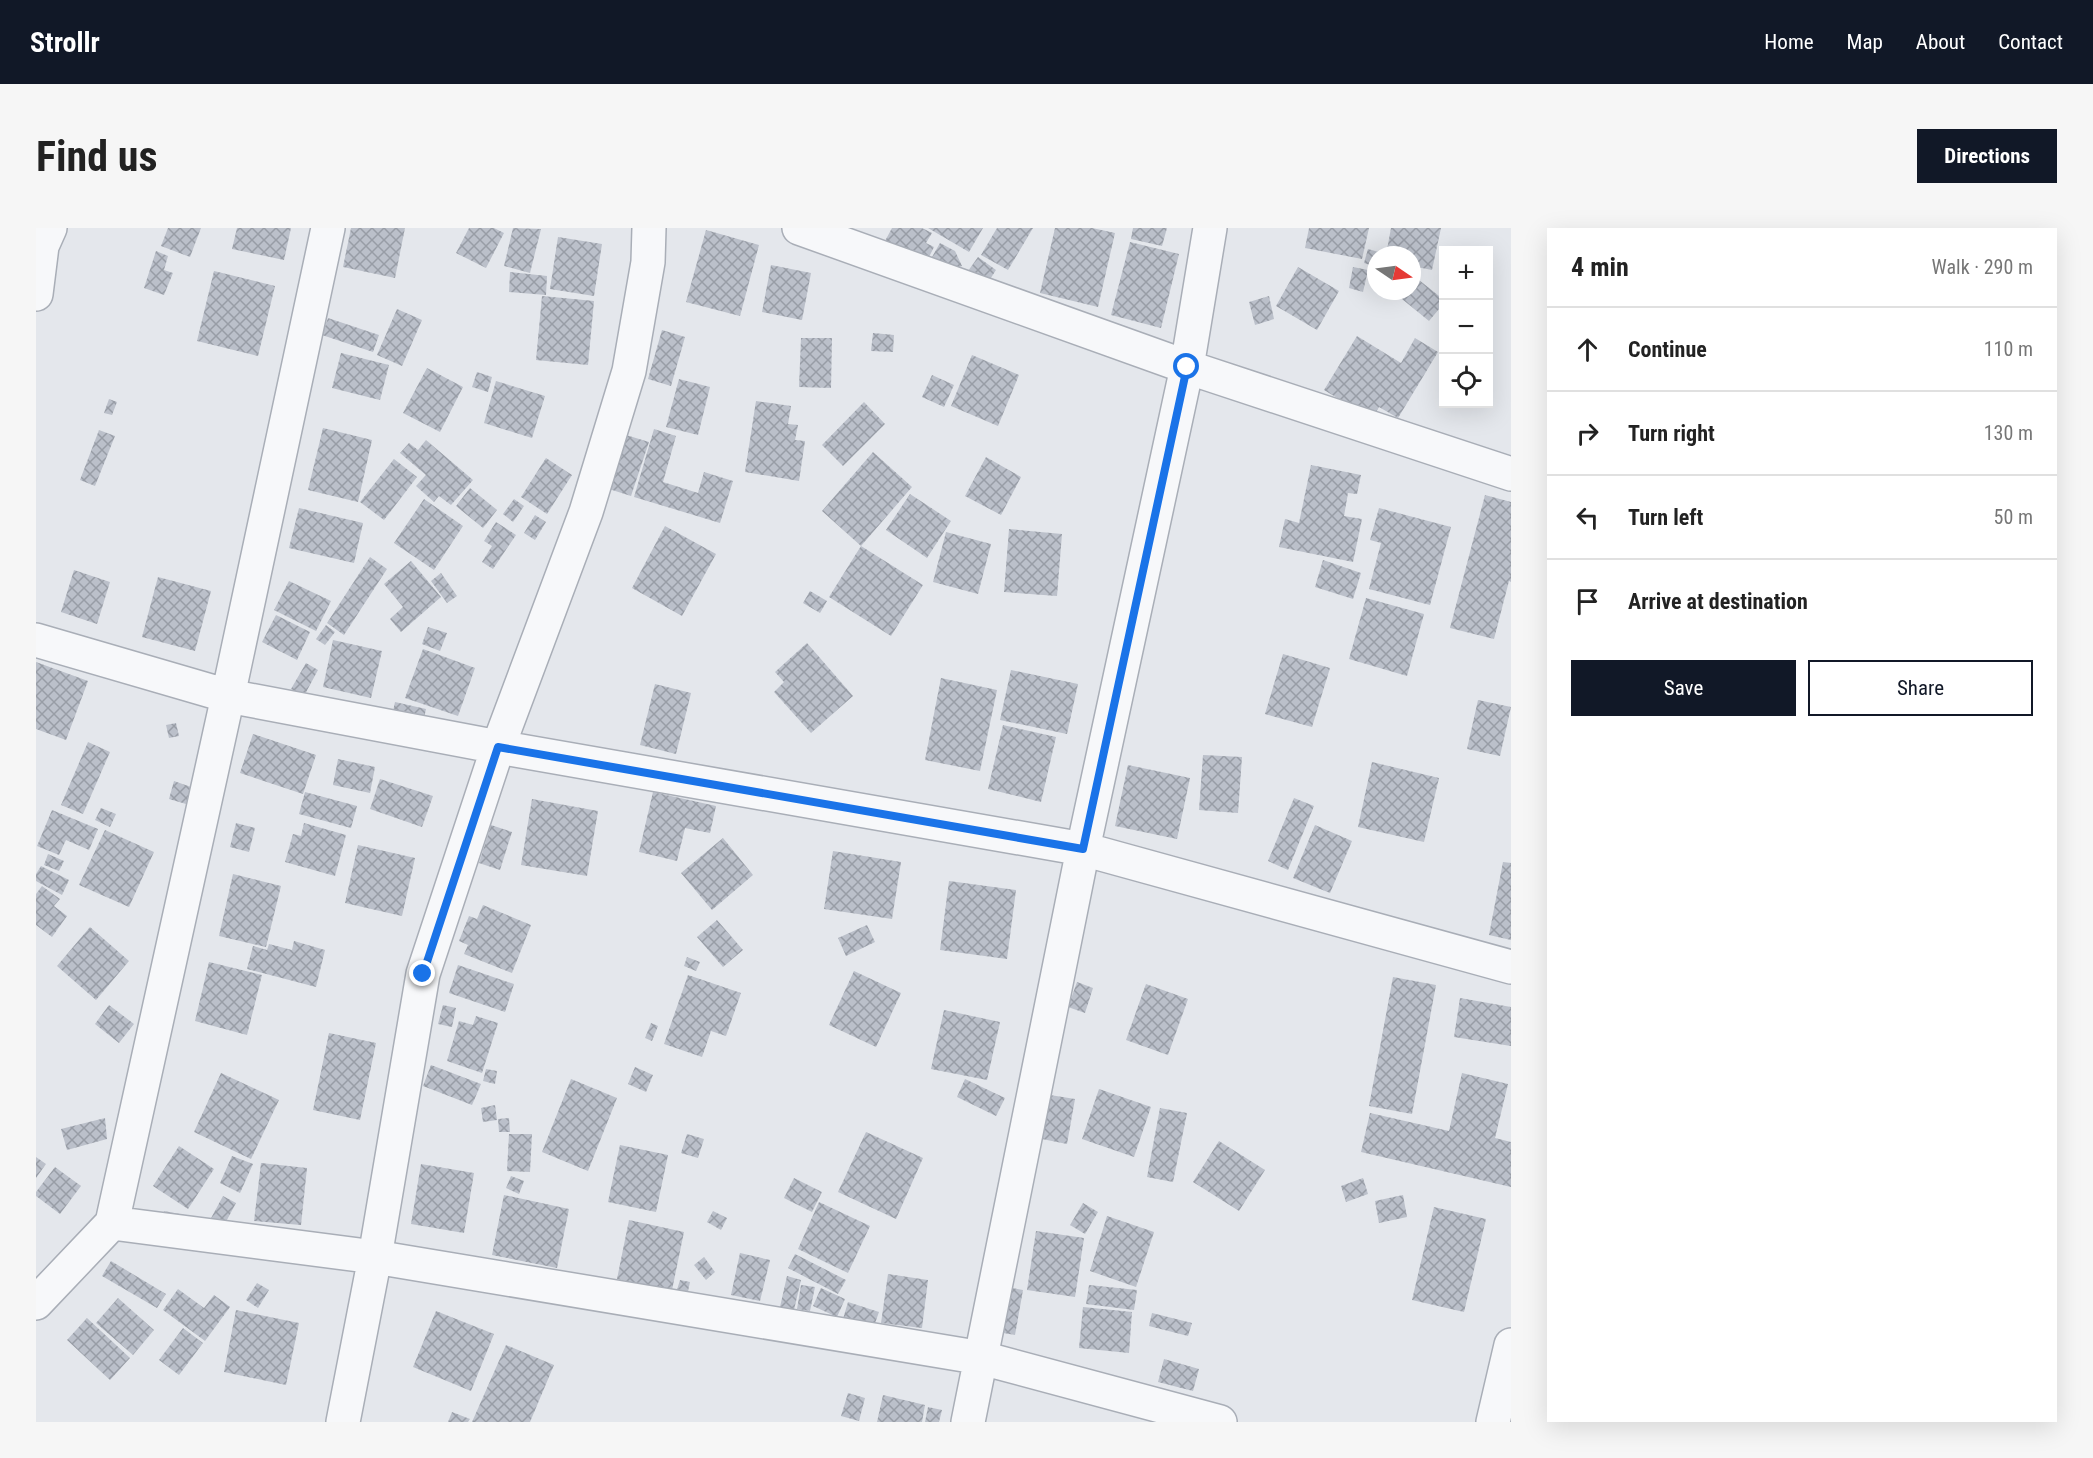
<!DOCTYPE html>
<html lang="en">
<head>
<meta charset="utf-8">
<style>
	:root { --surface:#fff; --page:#f6f6f6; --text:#222; --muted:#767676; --line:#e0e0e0; --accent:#111827 }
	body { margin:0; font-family:"Roboto Condensed",sans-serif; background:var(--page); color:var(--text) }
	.controls { position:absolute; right:18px; top:18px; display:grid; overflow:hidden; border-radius:0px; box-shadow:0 6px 24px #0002 }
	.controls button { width:54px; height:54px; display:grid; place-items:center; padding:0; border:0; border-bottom:2px solid var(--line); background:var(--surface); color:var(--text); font:30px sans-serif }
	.compass { position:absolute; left:1331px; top:18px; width:54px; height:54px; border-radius:50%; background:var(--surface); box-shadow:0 6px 24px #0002; rotate:103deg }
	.stop { position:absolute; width:18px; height:18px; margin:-14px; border:4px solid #1a73e8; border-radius:50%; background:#fff }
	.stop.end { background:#1a73e8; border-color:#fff; box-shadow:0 2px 6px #0008 }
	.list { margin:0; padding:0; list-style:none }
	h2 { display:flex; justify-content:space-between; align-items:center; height:78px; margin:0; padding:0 24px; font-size:26px }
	h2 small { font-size:20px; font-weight:400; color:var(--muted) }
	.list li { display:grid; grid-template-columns:39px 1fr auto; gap:18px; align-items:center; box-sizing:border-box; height:84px; padding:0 24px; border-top:2px solid var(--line) }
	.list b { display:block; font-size:22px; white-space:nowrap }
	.list em { font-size:20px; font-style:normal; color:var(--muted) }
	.actions { display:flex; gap:12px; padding:18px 24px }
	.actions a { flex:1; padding:14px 0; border:2px solid var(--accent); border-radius:0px; text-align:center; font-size:21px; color:var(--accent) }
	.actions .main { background:var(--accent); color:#fff }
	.icon { flex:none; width:33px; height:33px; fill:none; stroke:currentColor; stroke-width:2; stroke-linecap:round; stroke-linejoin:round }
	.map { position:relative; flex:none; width:1475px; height:1194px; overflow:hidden; border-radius:0px }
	header { display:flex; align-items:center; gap:36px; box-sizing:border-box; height:84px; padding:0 30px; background:var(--accent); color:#fff }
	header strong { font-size:28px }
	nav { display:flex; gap:33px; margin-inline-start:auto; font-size:21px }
	.intro { display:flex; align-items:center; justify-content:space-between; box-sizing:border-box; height:144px; padding:0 36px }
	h1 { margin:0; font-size:42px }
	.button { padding:15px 27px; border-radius:0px; background:var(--accent); color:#fff; font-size:21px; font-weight:700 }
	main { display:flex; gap:36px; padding:0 36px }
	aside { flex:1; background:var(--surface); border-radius:0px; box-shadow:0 6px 24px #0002 }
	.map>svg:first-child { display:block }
	.building { fill:url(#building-cross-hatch) }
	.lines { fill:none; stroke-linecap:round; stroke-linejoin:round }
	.minor-casing { stroke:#a9aeb7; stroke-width:36 }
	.minor { stroke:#f7f8fa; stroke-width:33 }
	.route { stroke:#1a73e8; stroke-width:8 }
</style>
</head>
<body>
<header>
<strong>Strollr</strong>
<nav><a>Home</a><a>Map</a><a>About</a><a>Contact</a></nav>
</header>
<div class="intro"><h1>Find us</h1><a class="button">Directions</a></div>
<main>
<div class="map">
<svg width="1475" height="1194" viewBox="0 0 1475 1194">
	<defs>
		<pattern id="building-cross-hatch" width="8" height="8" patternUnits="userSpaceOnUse" patternTransform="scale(1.5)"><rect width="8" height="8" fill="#bbc0ca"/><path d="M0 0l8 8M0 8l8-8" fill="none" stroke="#989da6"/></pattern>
	</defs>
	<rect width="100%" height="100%" fill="#e4e7ec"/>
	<!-- building -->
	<path class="building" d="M132,0H165L154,29L125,18Z
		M201,0H255L248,32L196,21Z
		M315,0H369L359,50L307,39Z
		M433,0H458L468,5L450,40L420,25Z
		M477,0L505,1L494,45L468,38Z
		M856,0H886L896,5L890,15L898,19L890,35L849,13Z
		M892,0H947L933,24Z
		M961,0H997L972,42L945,27Z
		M1019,0H1056L1079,5L1062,79L1004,65Z
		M1097,0H1131L1126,18L1095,11Z
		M1273,0H1333L1326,31L1269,20Z
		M1355,0H1405L1396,42L1376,38V27H1350Z
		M670,2L723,17L704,88L650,74Z
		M522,9L566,16L558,68L514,61Z
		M1094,14L1143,26L1125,100L1075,87Z
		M904,15L919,23L926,38L912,43L892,36Z
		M1332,21L1346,25L1345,27H1340V39L1328,35Z
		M120,23L132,28L128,42L137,45L128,67L108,60Z
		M942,29L960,42L951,56L932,43Z
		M735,37L775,45L766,92L726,84Z
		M1262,39L1303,63L1281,102L1240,78Z
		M1317,39L1332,42L1327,64L1313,60Z
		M178,43L239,58L222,128L161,113Z
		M474,44L511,48L510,67L473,64Z
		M1383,52L1408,72V75L1393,93L1366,71L1373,63H1376V60Z
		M506,68L558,73L552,137L500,132Z
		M1233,68L1238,91L1219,97L1213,74Z
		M361,81L386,92L366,138L341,127Z
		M292,90L343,107L337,124L286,107Z
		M626,102L649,109L635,158L612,151Z
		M837,105L858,107L857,124L835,123Z
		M1321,108L1365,135L1379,110L1402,124L1362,190L1343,179L1336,191L1288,162Z
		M765,110H796L795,160L763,159Z
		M305,125L353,137L344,172L296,160Z
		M936,127L983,147L962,198L915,178Z
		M391,140L427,159L404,204L367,185Z
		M441,144L456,149L452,164L436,159Z
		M896,147L918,157L908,179L886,169Z
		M643,151L674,159L662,207L630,199Z
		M460,153L509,168L496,210L448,195Z
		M73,171L81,174L76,187L68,185Z
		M720,173L755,178L752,196L762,197L759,212L769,213L763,253L709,244Z
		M828,174L849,196L807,238L786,217Z
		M287,200L336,212L322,274L272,262Z
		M618,201L640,208L627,254L662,265L668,244L697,253L684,295L598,269Z
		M63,202L79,208L59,258L44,252Z
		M590,207L613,214L595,268L573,261Z
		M390,212L437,252L415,277L403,268L398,274L380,258L390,247L364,225L373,215L382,222Z
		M837,224L876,259L825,318L786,283Z
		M950,229L985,249L965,287L929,268Z
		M510,230L536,247L511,286L485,269Z
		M358,231L381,249L348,292L324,274Z
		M1275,237L1325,247L1321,266L1312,265L1308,288L1326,291L1317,334L1243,319L1249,291L1263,295Z
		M434,260L461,282L447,300L420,278Z
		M874,266L915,293L891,330L850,302Z
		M1449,267L1475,274V354L1473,353L1458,411L1414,400Z
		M388,271L427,298L398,342L358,315Z
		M478,271L488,278L477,294L467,286Z
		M263,280L327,295L318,335L253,320Z
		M1343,280L1415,299L1394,377L1333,361L1345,315L1334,312Z
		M499,287L510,294L499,312L488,305Z
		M460,294L480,307L457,341L446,334L456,318L448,313Z
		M629,298L680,326L646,388L596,360Z
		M973,301L1026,306L1021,368L968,364Z
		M910,304L955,316L942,366L897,354Z
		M825,318L887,357L855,408L793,369Z
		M334,329L351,341L308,407L291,395Z
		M1287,332L1325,345L1317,371L1279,359Z
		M375,333L405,369L365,404L354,391L367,379L348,356Z
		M38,342L74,354L61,396L25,384Z
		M405,345L421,368L411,375L395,353Z
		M122,349L175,363L159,423L106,409Z
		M253,353L295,373L280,403L238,382Z
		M774,363L791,373L784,385L767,375Z
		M1330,370L1388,386L1371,448L1313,431Z
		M240,387L274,404L261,432L226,414Z
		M290,397L299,404L289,417L280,411Z
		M392,399L411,405L404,423L386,416Z
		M297,412L346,423L335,470L287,459Z
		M771,415L817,468L775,505L738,464L748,454L739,444Z
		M387,421L439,440L422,488L369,470Z
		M1247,426L1294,440L1276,499L1229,486Z
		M0,434L52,453L30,512L0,501Z
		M270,435L282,442L268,468L255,461Z
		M975,442L1042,456L1031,506L964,492Z
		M905,450L961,462L944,543L889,532Z
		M619,456L655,465L640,526L604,517Z
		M1442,472L1475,479L1464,528L1431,521Z
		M359,474L390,481L387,495L356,488Z
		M140,495L143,508L133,510L130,497Z
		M967,497L1020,509L1005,574L952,561Z
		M217,506L280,527L267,566L204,545Z
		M52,514L74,524L47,586L25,577Z
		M1167,527L1206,529L1202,585L1163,582Z
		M302,531L339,539L334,565L297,557Z
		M1336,534L1403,550L1388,614L1322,599Z
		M1092,537L1154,550L1141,611L1079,598Z
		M344,551L397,568L386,599L334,581Z
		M138,553L155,559L150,576L133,571Z
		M269,564L321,578L315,600L263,586Z
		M617,564L680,578L674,605L649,600L641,633L603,624Z
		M1258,570L1278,578L1252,642L1232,633Z
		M496,571L562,583L551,648L485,637Z
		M65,580L80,586L74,599L59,592Z
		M16,582L62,601L53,622L30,612L23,627L1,618Z
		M200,595L219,600L213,624L194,619Z
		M268,595L310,607L299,648L249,634L257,606L265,608Z
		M455,597L476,604L464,642L443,635Z
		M1279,597L1316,613L1294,665L1257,650Z
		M69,602L118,624L93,679L43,657Z
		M687,610L717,647L676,682L645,645Z
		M322,617L379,630L366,688L309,675Z
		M797,623L865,634L856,691L788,681Z
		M12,626L28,633L23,643L8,637Z
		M1467,634L1475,635V712L1453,707Z
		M5,638L33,652L26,667L0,653V646Z
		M197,646L245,658L230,719L183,708Z
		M913,653L980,662L971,731L904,722Z
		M6,658L24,671L18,678L31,688L16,709L0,697V666Z
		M447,677L495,697L476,745L428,726L432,717L423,713L433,688L441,691Z
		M681,692L707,722L687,739L661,709Z
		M831,697L839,714L810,728L802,710Z
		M54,699L93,733L60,772L21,738Z
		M258,713L289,722L280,759L211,741L217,718L231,722L233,716L256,722Z
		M651,729L664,734L660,743L648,738Z
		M173,734L226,747L211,807L159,793Z
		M422,737L478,756L469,784L413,765Z
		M818,743L865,765L840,819L793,797Z
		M652,747L705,765L690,808L675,803L666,829L628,816Z
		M1357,749L1400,757L1376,886L1333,878Z
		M1041,754L1057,760L1049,785L1032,779Z
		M1110,756L1152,771L1132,827L1090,812Z
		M1424,770L1475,779V818L1418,809Z
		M73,777L98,796L83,815L59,796Z
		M407,777L420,780L416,799L402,796Z
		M908,782L964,794L951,852L895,841Z
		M440,788L462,795L446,845L411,833L423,793L437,797Z
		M615,795L622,798L616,813L609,810Z
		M293,805L340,815L324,892L277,882Z
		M395,837L445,856L436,877L387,858Z
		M599,839L617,847L610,864L592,856Z
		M450,841L461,843L459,856L447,853Z
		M185,845L243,872L215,931L158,904Z
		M1426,845L1472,856L1459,910L1475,914V959L1325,924L1334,885L1413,903Z
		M535,851L581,870L552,943L506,924Z
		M929,851L969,870L960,888L921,869Z
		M1063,861L1115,879L1098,929L1046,911Z
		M1014,867L1039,871L1031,916L1006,911Z
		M459,877L461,892L447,894L445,880Z
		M1124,880L1151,885L1137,954L1111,949Z
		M69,890L71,911L31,922L25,901Z
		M473,890L474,904H463L462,891Z
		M830,904L887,930L860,991L802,964Z
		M473,906H496L494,944L471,943Z
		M651,906L668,911L662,930L645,925Z
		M1183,913L1229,942L1203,983L1157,954Z
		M584,917L632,927L620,984L572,974Z
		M143,918L178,941L152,981L117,958Z
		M196,928L217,936L204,965L184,955Z
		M0,929L10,936L0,950Z
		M225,935L271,940L265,997L218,993Z
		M385,936L438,945L428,1005L375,996Z
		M19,939L45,958L24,986L0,968V964Z
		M475,948L488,953L483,966L470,960Z
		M758,950L786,964L776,984L748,970Z
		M1327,950L1332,966L1310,974L1305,958Z
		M468,967L533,981L521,1040L456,1027Z
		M1367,967L1371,989L1343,995L1339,973Z
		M187,968L200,975L184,1005L126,994L128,983L174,992Z
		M783,974L834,998L812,1045L762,1021Z
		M1047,975L1062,984L1049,1006L1034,997Z
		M1398,979L1450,991L1428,1084L1376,1072Z
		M677,983L691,990L685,1002L671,994Z
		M1071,988L1118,1004L1100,1059L1054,1043Z
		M593,992L648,1004L636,1062L581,1051Z
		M1000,1003L1048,1010L1039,1069L991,1062Z
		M704,1025L734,1032L724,1073L695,1067Z
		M759,1026L810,1052L802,1066L752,1040Z
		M668,1029L679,1044L670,1052L658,1037Z
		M75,1033L130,1066L121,1080L66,1048Z
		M852,1046L892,1052L886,1100L845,1095Z
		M751,1048L765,1052L758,1082L744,1079Z
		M644,1052L654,1054L651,1068L640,1065Z
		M221,1055L233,1062L222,1080L210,1072Z
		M765,1057L779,1059L774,1083L761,1081Z
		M1053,1057L1101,1062L1098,1082L1050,1076Z
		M970,1059L987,1062L979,1107L962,1104Z
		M785,1060L809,1071L801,1089L777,1078Z
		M142,1061L168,1080L178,1067L194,1079L169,1113L127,1082Z
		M82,1070L118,1102L97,1127L60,1095Z
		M812,1074L843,1084L837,1101L807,1091Z
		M1047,1079L1096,1084L1093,1125L1043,1120Z
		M200,1082L263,1095L250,1157L188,1144Z
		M400,1083L458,1106L435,1163L377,1139Z
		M1116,1085L1156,1095L1152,1108L1113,1098Z
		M51,1090L94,1130L74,1152L31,1112Z
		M147,1100L167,1115L143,1147L123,1132Z
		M470,1117L518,1137L494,1194H436Z
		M1128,1131L1163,1141L1157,1163L1122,1154Z
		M812,1165L829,1170L823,1193L805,1188Z
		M847,1167L889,1177L886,1194H841Z
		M892,1179L906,1182L903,1194H889Z
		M416,1184L434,1191L432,1194H412Z"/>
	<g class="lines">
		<defs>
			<path id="minor" d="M763,0L1151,139L1475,246
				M0,66L6,18L14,0
				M0,412L192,468L462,519L1047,621L1475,739
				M76,995L192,468L292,0
				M0,1075L76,995L339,1029L946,1130L1184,1194
				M307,1194L339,1029L387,746L462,519L550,284L593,143L612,34L613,0
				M932,1194L1047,621L1151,139L1174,0
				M1457,1194L1475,1117"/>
		</defs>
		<!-- minor casing -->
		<use href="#minor" class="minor-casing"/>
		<!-- minor -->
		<use href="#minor" class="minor"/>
	</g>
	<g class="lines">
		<!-- route -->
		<path class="route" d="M387,746L462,519L1047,621L1151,139"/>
	</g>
</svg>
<div class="controls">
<button>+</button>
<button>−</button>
<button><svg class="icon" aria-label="locate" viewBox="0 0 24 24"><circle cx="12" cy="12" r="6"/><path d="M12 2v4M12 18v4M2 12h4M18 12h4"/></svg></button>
</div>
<svg class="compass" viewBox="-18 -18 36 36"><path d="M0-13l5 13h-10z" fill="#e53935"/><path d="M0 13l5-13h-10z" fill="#767676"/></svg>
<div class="stop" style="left:1151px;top:139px"></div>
<div class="stop end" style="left:387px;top:746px"></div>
</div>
<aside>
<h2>4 min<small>Walk · 290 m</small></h2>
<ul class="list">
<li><svg class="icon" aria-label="ahead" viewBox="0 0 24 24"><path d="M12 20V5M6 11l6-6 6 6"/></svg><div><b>Continue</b></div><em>110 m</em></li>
<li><svg class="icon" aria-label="right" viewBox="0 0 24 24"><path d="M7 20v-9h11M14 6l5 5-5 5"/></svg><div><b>Turn right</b></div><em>130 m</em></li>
<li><svg class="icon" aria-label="left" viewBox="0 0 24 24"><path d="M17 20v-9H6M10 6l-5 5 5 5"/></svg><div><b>Turn left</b></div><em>50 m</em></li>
<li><svg class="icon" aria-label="arrive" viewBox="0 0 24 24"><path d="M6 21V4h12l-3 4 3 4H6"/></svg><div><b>Arrive at destination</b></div></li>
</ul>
<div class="actions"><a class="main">Save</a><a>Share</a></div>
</aside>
</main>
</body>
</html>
